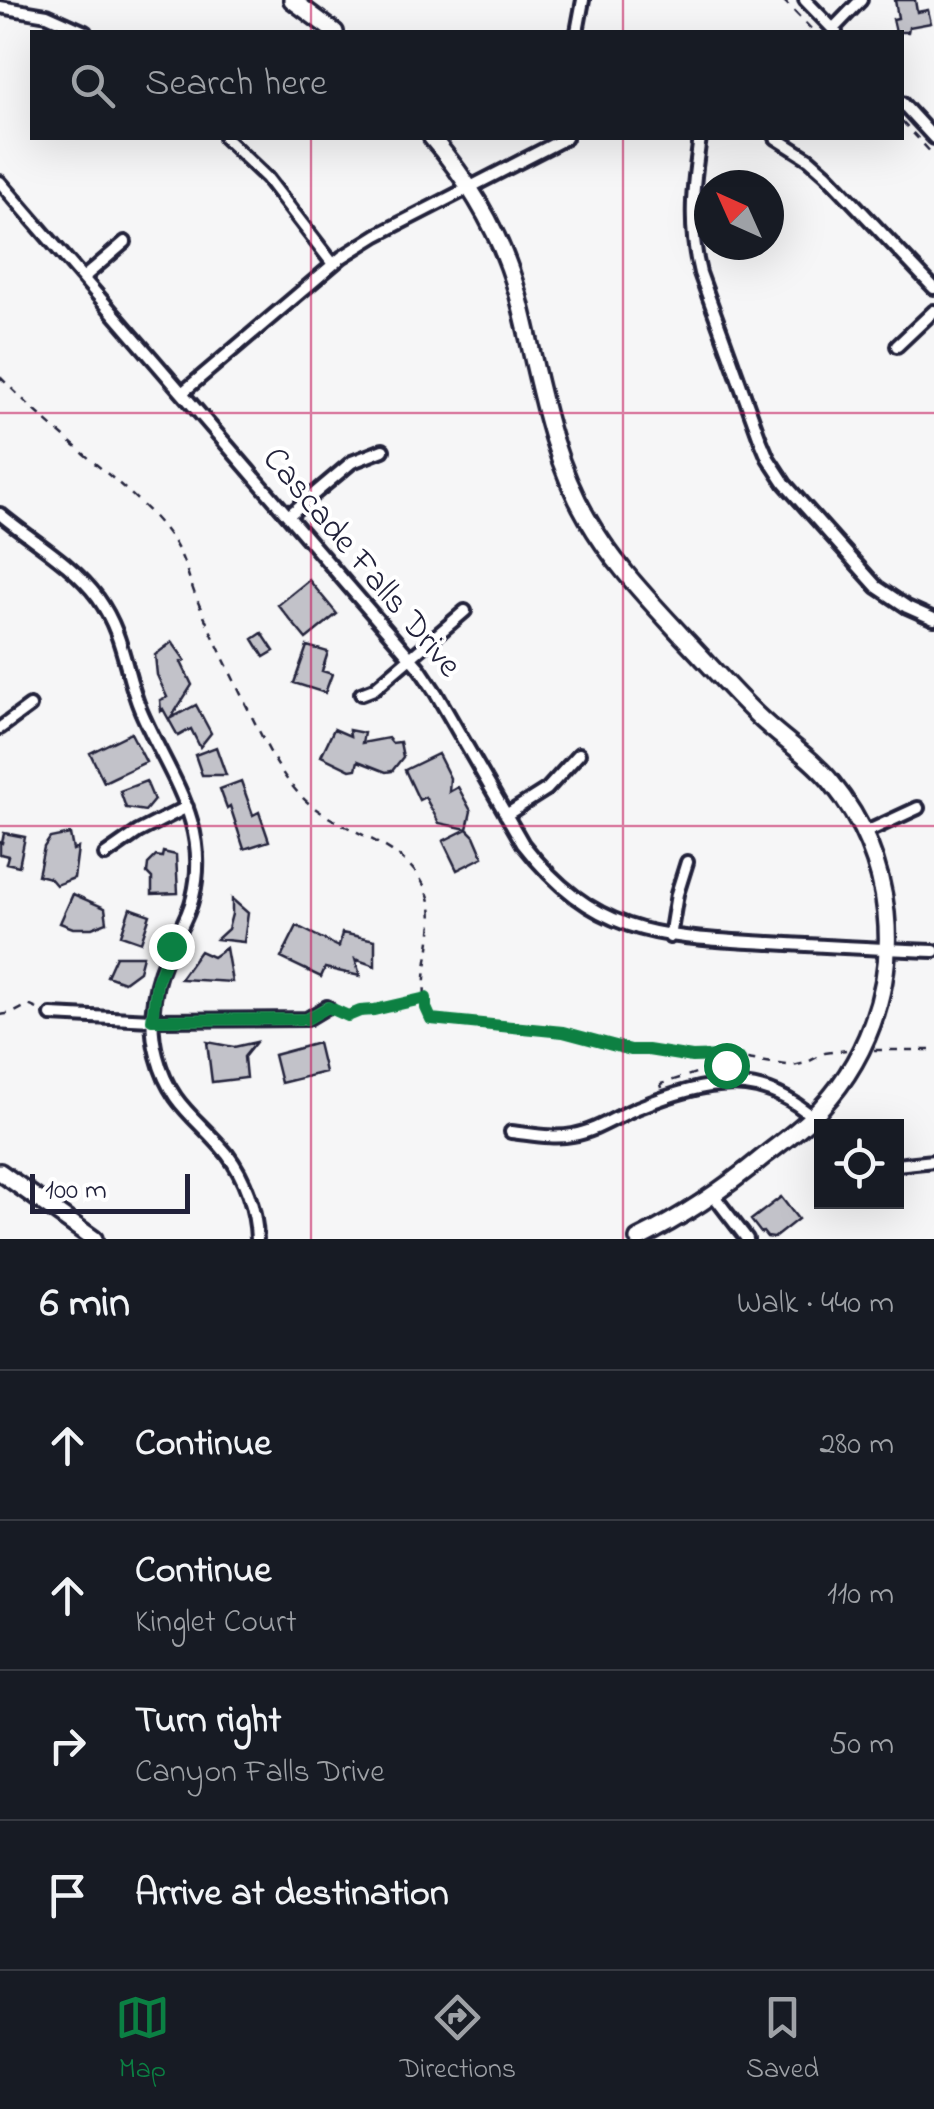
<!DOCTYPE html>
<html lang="en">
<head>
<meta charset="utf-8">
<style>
	:root { --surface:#171b24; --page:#20242c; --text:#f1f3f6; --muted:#9ea1a6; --line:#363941; --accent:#0b8043 }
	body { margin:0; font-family:"Indie Flower",sans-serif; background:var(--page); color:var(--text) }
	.controls { position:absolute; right:30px; bottom:30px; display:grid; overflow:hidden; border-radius:0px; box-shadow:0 10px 40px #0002 }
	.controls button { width:90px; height:90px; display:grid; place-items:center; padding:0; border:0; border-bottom:2px solid var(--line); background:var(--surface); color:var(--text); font:50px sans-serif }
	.compass { position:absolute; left:694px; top:170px; width:90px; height:90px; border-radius:50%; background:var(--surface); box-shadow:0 10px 40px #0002; rotate:315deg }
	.scale { position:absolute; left:30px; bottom:25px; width:160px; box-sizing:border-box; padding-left:10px; border:5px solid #22223b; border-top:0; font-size:28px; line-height:35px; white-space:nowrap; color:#22223b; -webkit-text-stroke:8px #fff; paint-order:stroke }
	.stop { position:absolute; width:30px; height:30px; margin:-22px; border:8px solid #0b8043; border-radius:50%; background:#fff }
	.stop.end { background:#0b8043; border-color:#fff; box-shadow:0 2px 10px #0008 }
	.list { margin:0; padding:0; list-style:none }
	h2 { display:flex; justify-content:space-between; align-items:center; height:130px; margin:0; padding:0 40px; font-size:42px }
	h2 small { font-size:32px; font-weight:400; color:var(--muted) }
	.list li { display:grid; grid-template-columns:65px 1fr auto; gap:30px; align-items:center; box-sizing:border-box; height:150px; padding:0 40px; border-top:2px solid var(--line) }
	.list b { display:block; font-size:38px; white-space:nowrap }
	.list p { margin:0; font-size:32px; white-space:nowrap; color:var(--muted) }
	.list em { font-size:32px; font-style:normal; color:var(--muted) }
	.icon { flex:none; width:55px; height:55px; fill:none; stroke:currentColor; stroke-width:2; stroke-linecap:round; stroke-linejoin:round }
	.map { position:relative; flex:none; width:934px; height:1239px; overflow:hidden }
	.search { position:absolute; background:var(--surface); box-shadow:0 10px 40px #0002; left:30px; right:30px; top:30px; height:110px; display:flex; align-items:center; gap:25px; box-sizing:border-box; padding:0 35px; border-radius:0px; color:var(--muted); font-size:38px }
	.sheet { height:730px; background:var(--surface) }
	nav { display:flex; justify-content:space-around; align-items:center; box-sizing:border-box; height:140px; border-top:2px solid var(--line); background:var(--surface); font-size:28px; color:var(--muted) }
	nav a { display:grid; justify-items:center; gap:5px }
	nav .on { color:var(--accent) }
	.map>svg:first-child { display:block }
	.building { fill:#c2c2c9; stroke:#22223b; stroke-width:2.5 }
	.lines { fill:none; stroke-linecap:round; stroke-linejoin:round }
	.street-casing { stroke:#22223b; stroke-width:18 }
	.secondary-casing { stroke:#22223b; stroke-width:22 }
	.path { stroke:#22223b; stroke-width:2.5; stroke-dasharray:8 8; stroke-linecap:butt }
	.street { stroke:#fff; stroke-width:10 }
	.secondary { stroke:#fff; stroke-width:15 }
	.route { stroke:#0b8043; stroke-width:12 }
	.grid { fill:none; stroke:#c2185b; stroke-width:2.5; stroke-opacity:0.55 }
	.labels { text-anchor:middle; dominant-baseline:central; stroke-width:8; stroke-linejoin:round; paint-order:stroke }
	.street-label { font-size:35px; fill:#22223b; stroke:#fff }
</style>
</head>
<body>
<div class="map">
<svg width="934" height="1239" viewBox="0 0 934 1239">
	<rect width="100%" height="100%" fill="#f6f6f7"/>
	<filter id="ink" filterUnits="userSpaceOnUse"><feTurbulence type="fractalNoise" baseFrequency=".01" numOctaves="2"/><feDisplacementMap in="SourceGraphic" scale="20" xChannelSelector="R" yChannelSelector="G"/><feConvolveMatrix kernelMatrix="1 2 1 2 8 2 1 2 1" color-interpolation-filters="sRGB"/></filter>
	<g filter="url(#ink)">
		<!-- building -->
		<path class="building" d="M895,0H915L917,12L928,10L931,23L909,27L908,32H896L893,19L898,18Z
			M309,580L337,614L306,639L278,605Z
			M262,633L274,651L264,657L253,639Z
			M172,642L185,660L181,662L192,685L171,718L196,705L211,733L200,747L191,729L178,736L163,709L161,711L160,700L167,697L157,675L155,655Z
			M307,646L328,652L322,671L332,674L325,693L294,683Z
			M334,729L350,736L349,730L364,733L362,743L388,738L392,743L400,742L403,757L392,771L386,772L358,761L356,769L350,770L321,756Z
			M131,733L146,762L104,782L90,753Z
			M216,747L226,775H202L195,755Z
			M438,754L450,778L449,792L458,787L471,811L467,829L439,823L425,797L419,800L405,770Z
			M146,781L154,800L145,811L126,808L120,791Z
			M241,781L253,815L259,812L269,841L244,849L230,806L227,808L220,789Z
			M467,829L474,836L483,857L457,870L443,841Z
			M4,833L25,837L19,866L6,863L8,856L0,854V842L2,843Z
			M70,834L73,850L78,848L74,878L56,885L50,878L38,875L44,847L50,838Z
			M163,852L176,855L178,893L152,894V878L147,873L148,864L156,856L162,857Z
			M73,894L105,908L107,922L92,928H73L60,923Z
			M232,899L248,913L244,942L217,939L228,929L232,914Z
			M130,908L150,915L141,942L121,935Z
			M297,926L339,947L342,933L375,940V966L355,959L360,976L325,968L321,977L281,958Z
			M226,948L232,982L180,979L200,951L213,957Z
			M116,956H143L139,971L124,982L107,976Z
			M207,1042L234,1047L256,1042L244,1057L246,1078L212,1082Z
			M318,1043L325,1072L281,1083L274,1055Z
			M781,1197L798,1219L774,1238L767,1237L763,1232L761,1233L751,1220Z"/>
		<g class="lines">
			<defs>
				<path id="street" d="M805,0L836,32
					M0,7L47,15L85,32
					M833,29L861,0
					M577,32L583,0
					M902,103L934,138
					M225,138L267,178L333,264
					M700,138C693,185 688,226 700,273L760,439L768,458L785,484L877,587L907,607L934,619
					M776,138L809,159L826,174L934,288
					M0,182L420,669L436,693L523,844C596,938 662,937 771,943C825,946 880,949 934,951
					M83,278L125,242
					M897,346L934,311
					M182,393L342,257L377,235L566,138
					M0,514C32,541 72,563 98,598C125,636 124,671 141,711C168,774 211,824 193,897C189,915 180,929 172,945C154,979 147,1019 157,1056C170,1106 198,1118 227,1154C245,1178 256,1209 257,1239
					M288,516L352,462L383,450
					M361,694L374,689L465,611
					M0,728L30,706
					M506,815L547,789L579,754
					M864,833L918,808
					M105,855L138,832L187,807
					M670,937L677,894L687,862
					M51,1015L152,1020L307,1019L327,1007
					M511,1132C531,1134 553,1139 573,1135C596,1131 616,1117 637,1108C708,1080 764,1067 822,1126
					M896,1165L934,1161
					M714,1196L747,1239"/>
				<path id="secondary" d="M292,0L335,32
					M432,138C471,184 502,236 518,295C538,371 547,449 587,518C612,562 647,598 681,635C707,662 732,691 759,717C783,740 811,757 832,783C862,820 881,865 886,913C894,989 866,1065 811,1118C796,1132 780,1144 764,1156C724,1189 685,1216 638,1239
					M0,1172L94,1239"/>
			</defs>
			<!-- street casing -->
			<use href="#street" class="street-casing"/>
			<!-- secondary casing -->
			<use href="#secondary" class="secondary-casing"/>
			<!-- path -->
			<path class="path" d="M783,0L814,32
				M902,121L934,156
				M0,377C29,406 59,433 90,459C120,485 156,512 176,546C186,563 190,584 198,602C214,640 232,676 250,713C265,742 278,773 302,797C338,834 406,839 427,892C443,930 412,979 431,1019L563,1032L631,1051L647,1050L692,1057L727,1056L793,1066L806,1063L825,1053L846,1050
				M338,1012L348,1016L360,1011L374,1010L426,998
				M0,1015L13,1013L28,1005L40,1010
				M874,1050H934
				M662,1088L661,1084L740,1059"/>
			<!-- street -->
			<use href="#street" class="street"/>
			<!-- secondary -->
			<use href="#secondary" class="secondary"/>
		</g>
	</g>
	<g class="lines" filter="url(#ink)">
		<!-- route -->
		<path class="route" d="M171,946L157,982L152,1020L307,1019L328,1007L348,1016L360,1011L374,1010L426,998V1008L431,1019L563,1032L631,1050H648L692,1057L726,1056L740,1059L726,1065"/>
	</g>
	<!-- grid -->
	<path class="grid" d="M311,0V32M623,0V32M311,138V1239M623,138V1239M0,413H934M0,826H934"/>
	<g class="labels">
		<!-- street labels -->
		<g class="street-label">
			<text transform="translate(361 563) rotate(50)">Cascade Falls Drive</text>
		</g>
	</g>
</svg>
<div class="controls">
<button><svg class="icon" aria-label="locate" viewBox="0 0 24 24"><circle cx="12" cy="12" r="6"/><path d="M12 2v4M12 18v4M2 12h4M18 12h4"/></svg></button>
</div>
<svg class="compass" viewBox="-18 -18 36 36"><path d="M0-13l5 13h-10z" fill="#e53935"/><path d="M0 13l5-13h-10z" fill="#9ea1a6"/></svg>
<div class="scale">100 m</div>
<div class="stop" style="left:726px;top:1065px"></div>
<div class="stop end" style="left:171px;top:946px"></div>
<div class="search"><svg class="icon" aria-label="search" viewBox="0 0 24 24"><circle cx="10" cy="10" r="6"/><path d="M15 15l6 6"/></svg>Search here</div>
</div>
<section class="sheet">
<h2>6 min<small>Walk · 440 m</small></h2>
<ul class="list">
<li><svg class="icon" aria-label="ahead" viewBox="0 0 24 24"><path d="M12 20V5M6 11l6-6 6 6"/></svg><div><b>Continue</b></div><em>280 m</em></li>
<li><svg class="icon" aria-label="ahead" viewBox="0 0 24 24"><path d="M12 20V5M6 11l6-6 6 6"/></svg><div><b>Continue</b><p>Kinglet Court</p></div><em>110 m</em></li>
<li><svg class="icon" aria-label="right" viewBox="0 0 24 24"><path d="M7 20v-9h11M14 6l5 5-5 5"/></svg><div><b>Turn right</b><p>Canyon Falls Drive</p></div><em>50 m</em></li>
<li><svg class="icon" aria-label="arrive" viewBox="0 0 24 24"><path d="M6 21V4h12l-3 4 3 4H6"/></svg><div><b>Arrive at destination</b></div></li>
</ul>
</section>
<nav>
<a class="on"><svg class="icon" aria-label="map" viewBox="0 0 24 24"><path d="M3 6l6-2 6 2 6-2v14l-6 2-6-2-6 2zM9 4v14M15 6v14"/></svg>Map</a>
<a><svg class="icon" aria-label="directions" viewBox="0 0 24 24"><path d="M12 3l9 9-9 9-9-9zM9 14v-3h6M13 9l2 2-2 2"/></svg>Directions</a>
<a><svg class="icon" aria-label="saved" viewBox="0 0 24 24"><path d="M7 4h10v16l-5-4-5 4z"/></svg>Saved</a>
</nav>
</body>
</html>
